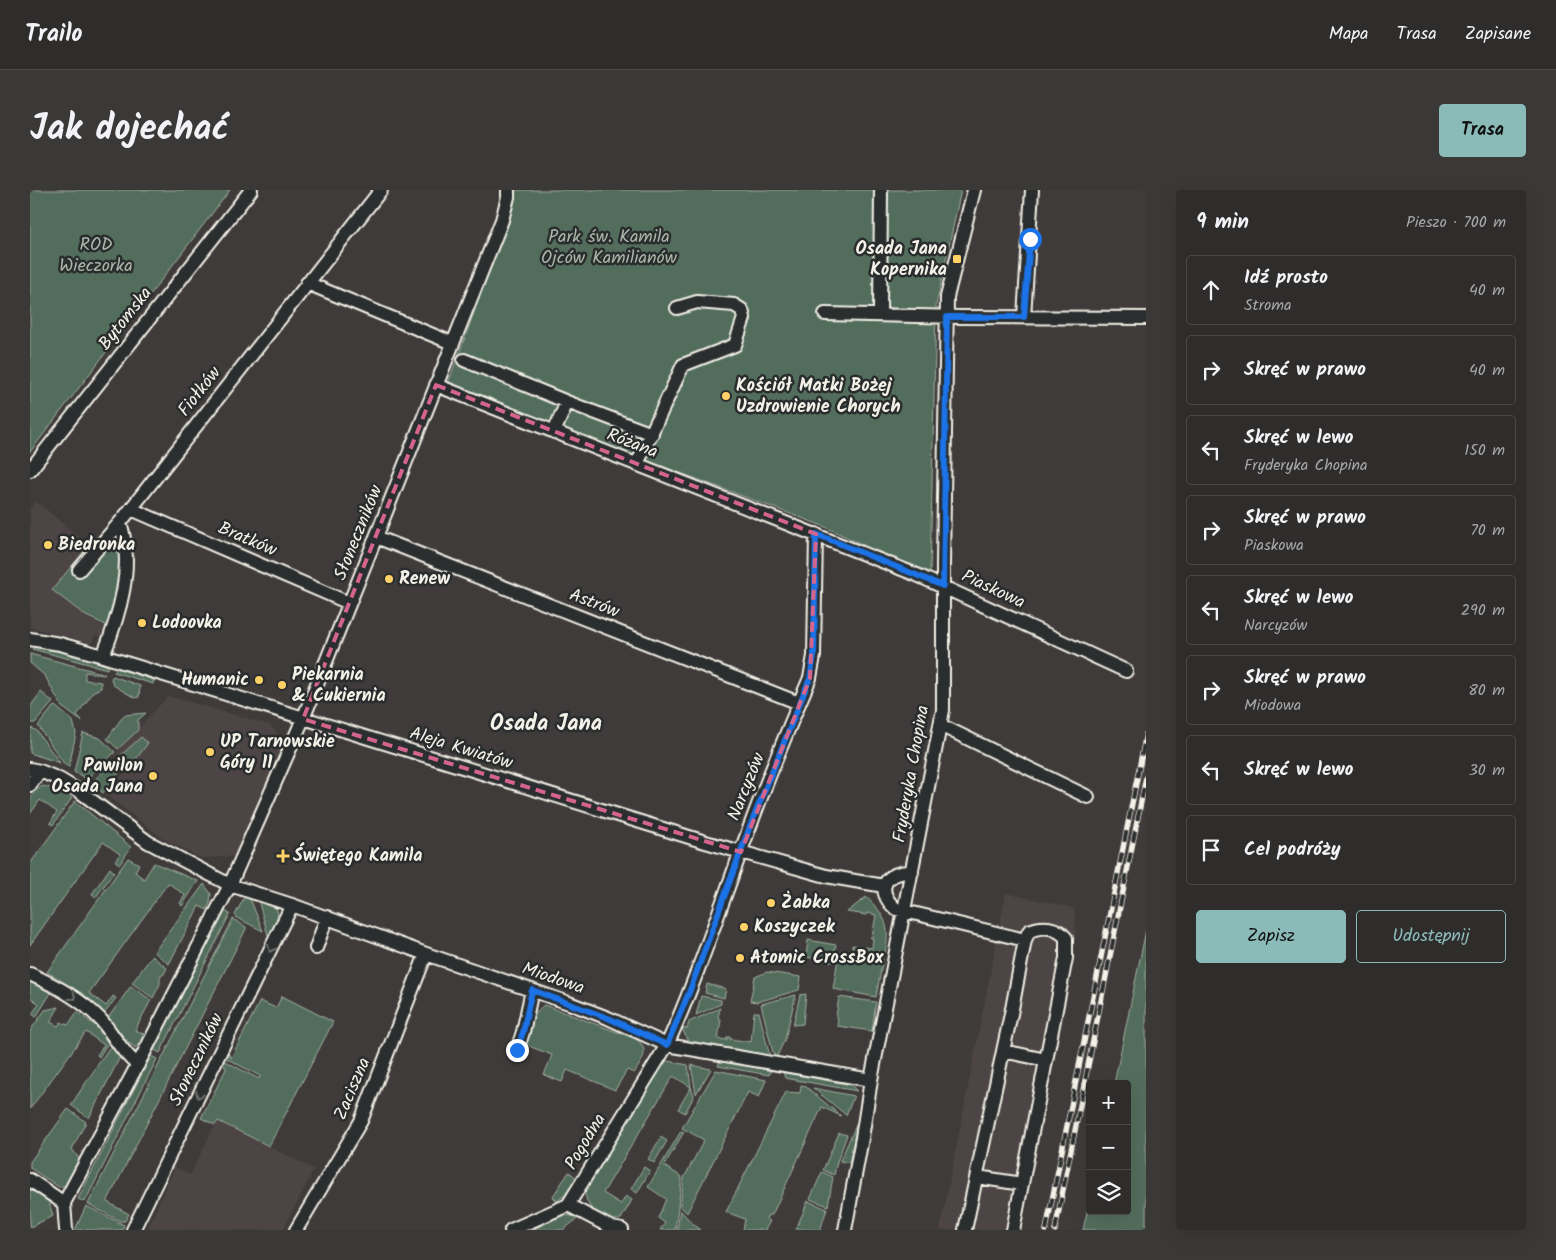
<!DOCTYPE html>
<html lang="pl">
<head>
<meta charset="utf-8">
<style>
	:root { --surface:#2f2c2c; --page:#3b3838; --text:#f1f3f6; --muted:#a7a7a9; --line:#4a4848; --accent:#8bbbb9 }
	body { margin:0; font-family:Kalam,sans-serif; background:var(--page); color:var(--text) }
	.controls { position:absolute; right:15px; bottom:15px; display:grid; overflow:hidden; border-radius:5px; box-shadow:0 5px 20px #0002 }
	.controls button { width:45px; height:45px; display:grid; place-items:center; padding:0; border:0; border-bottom:1px solid var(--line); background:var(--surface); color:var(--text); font:25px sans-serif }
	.stop { position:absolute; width:15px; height:15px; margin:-11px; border:4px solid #1a73e8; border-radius:50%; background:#fff }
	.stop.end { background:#1a73e8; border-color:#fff; box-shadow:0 1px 5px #0008 }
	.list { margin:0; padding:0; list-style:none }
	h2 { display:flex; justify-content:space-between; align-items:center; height:65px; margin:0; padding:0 20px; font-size:21px }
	h2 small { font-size:16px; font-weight:400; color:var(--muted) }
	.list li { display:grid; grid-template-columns:32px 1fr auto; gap:15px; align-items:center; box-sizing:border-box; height:70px; margin:0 10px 10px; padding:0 10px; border:1px solid var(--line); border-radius:5px }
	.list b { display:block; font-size:19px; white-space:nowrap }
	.list p { margin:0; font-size:16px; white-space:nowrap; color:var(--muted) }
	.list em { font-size:16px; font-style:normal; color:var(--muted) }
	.actions { display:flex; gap:10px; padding:15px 20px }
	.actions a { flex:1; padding:11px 0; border:1px solid var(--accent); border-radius:5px; text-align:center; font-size:18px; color:var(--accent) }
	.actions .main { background:var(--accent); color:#111 }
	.icon { flex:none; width:28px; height:28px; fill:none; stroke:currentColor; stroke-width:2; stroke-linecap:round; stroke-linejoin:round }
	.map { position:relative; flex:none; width:1116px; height:1040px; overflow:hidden; border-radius:5px }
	header { display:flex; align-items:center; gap:30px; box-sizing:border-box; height:70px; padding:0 25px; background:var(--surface); border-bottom:1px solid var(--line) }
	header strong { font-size:24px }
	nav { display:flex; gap:28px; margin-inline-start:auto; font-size:18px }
	.intro { display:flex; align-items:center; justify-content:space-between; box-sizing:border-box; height:120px; padding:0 30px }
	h1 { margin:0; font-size:35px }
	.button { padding:12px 22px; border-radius:5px; background:var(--accent); color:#111; font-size:18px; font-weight:700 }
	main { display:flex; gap:30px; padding:0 30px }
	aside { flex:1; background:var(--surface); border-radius:5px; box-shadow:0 5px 20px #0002 }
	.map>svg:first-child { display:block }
	.built { fill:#4d4544 }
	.green { fill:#526d5c; stroke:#a3afa2 }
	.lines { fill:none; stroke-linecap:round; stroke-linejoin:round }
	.minor-casing { stroke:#f4f1e8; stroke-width:16 }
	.minor { stroke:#2a2d2e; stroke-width:12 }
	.rail-casing { stroke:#f4f1e8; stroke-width:5.5 }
	.rail { stroke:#2a2d2e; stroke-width:4; stroke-dasharray:11; stroke-linecap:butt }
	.oneway { stroke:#71726f }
	.route { stroke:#1a73e8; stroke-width:6 }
	.marked { fill:none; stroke:#d4648c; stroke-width:4; stroke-dasharray:10 6; stroke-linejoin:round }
	.poi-dot { fill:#ffd166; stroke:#2a2d2e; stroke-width:2 }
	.labels { text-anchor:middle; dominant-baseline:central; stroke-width:5; stroke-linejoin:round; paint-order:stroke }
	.park-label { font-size:18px; fill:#abb6a9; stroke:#2a2d2e }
	.poi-label { font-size:18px; font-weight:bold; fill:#f4f1e8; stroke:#2a2d2e; text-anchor:start }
	.street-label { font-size:18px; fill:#f4f1e8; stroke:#2a2d2e }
	.district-label { font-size:22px; font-weight:bold; fill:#f4f1e8; stroke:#2a2d2e }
</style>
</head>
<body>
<header>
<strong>Trailo</strong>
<nav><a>Mapa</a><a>Trasa</a><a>Zapisane</a></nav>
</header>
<div class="intro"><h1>Jak dojechać</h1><a class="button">Trasa</a></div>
<main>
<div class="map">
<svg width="1116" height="1040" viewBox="0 0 1116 1040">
	<rect width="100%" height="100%" fill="#3f3b3b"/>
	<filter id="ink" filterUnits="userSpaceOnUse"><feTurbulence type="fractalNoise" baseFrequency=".02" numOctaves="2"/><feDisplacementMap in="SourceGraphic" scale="10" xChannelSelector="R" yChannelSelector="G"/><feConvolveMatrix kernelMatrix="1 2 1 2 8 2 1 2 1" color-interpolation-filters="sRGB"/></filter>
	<g filter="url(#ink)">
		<!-- built -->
		<path class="built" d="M6,311L59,355L22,400L57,428L75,437L71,447L65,445L62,453L0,437V319Z
			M138,506L240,535L255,553L207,666L171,668L134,649L76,605L97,579L84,565Z
			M976,703L1044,718L1046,740L989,1040H910Z
			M187,931L284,979L253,1040H117L145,977L160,985Z"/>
		<!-- green -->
		<path class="green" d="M0,0H200L0,262Z
			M484,0H931L906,116L900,386L793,336L417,196L484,14Z
			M86,340L91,345L90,404L80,437L56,426L22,400L59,355L61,356L63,352L66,355L57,362L42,381L49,386Z
			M5,456C29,460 54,466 78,476L77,479L2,459Z
			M0,464L75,484L74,485L55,482V490L71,492V498L64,501L47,525L52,530L51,531L32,517L15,486L0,473Z
			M87,478L124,490L123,494L84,482Z
			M83,486L110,496L109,507L105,508L83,495L81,488Z
			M11,502L23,512L5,533H0V517Z
			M25,516L43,531L46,543L39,577L35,575L8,536L23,517Z
			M116,523L108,530V540L88,559L77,549L94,525Z
			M0,538L6,540L30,573L0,563Z
			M53,543L70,548L85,562L57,589L44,582Z
			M111,547L118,553L100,577L88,568Z
			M81,572L91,580L73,603L62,593Z
			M13,596L34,602L42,608L23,635L20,633L27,622L10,610L0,624C0,608 0,603 13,596Z
			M45,611L101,657L90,674L85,671L90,664L73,652L0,755V674Z
			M98,668L109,674L105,682L114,689L124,673L168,691L152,716L150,713L155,705L138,693L59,803L76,816L83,806L86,808L74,824L56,806L17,782Z
			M80,678L84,682L66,707L62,704Z
			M174,694L181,704L180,713L177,720L169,716L139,774L124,762Z
			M216,704L219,706L233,741L207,728L205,725Z
			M836,707C855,724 861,737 855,763L822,757V755L842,758L843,749L840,747H842L846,725L837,723L836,725L817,722Z
			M228,710L246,718L248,723L240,752Z
			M195,721L200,724L130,863L124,860Z
			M203,729L216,737V739L77,1012L99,1024L95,1031H90L58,1014Z
			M1116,740V1040H1053L1060,1009V1021H1097V894H1084Z
			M778,750L806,755L803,772L776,767Z
			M809,762L853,769L846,807L803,799Z
			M122,766L137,778L134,784L130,787V794L123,808L102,793Z
			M737,782L771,787L769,800L727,812L720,811L725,787Z
			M0,792L21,803L6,827L2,824L9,814L0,807Z
			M677,794L696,799L694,808L675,803Z
			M101,796L121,810L105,840L114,844L106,858L100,854L78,828Z
			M776,804L773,834L763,835L770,805Z
			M766,805L755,849L747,866L744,867L731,814Z
			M252,806L303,832L239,956L188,931L185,935L171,928L196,879L191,869L229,889L230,886L192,866L196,859L201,868L230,811L246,818Z
			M671,806L691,810V814L666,825Z
			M809,807L846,812L842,841L807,836L808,828L806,827Z
			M514,815L606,849C621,860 612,871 604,883L597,880L585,900L537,880L532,892L514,885L522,865L501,857L497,854C496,842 504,821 514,815Z
			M29,817L20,832L28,836L31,832L38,835L47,822L67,837L78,853L69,867L67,865L74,855L56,842L0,919V841L15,820Z
			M690,818L688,828L691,829L688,849L697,850V847H700V849L721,852L724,822H729L740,867L659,854L652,838L657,839L659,832Z
			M81,855L90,867L59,928L41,915Z
			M121,866L127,869L55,1012L48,1009Z
			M632,870L658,875L661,897L664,906L655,923L648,919L661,897L643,886L573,1003L591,1014L596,1006L602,1010L591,1029C572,1033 555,1019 555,1000Z
			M690,871L741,880L739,885L688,876Z
			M661,875L681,879L666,904Z
			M686,880L736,890L729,907L718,902L657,1023L650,1016L654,988L674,950L652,938Z
			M753,882L821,895L827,901L755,888Z
			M771,895L775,896L811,926L792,917L742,1025H738L736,1029L740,1031L735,1040H713L715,1029L696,1022L756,902L770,903Z
			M783,898L824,906L816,925Z
			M38,919L56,932L42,959L50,970L37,995L29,997L0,978V972Z
			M827,933L819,973L810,971Z
			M651,941L654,942L634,976L652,987L645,1040H630L635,1033L628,1028L636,1009L618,997Z
			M809,943L817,945L807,972L804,985L793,980Z
			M631,947L637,951L624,973L618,969Z
			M614,977L620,981L607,1003L601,999Z
			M539,982L548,989L537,1004L526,1011L523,1006Z
			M792,982L803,987L798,1016L780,1009Z
			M0,994L19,1012L23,1026L0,1037Z
			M778,1011L797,1019L790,1040L766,1039Z
			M56,1016L94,1035L92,1040H45Z
			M650,1020L662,1033L671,1040H647Z
			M536,1025L546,1027L547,1029L533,1040H502L524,1029Z"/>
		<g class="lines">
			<defs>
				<path id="minor" d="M277,93L422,153
					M795,124L932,127L1116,128
					M850,125L851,1
					M994,127L1002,0
					M434,170L537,212
					M406,195L887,385L1096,481
					M524,242L537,212L622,244
					M607,274L653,175L705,155L714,128L712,120L704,115L667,112L647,118
					M0,280L221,0
					M101,319L319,413
					M346,347L769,513
					M49,380L93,329L351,0
					M0,449L30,454L73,466L672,651L796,686L854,696
					M73,466C89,426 105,376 90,333
					M910,535L1058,607
					M0,579L10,581L29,589L49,601L118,652L200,695L262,715L396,764L539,813L578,828L637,855L841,890
					M0,595L10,581
					M882,682C855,681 844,700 866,719L995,750
					M286,758L297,727
					M0,784C26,796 51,809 71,830C84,845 92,863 108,875
					M487,860L493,842L502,800
					M973,861L1016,870
					M947,987L992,994
					M0,990L34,1013
					M538,1015L582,1038L592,1040
					M36,1040L34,1013L116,859L200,695L273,529L346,347L472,30L478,7V0
					M103,1040L262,715
					M266,1040L331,931L396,764
					M481,1040L538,1015L637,855C667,788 690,718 715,650C735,595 757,541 780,488L784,466L786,344
					M815,1040L832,948L841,890L913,520V374L917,107L944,0
					M935,1040L982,819L995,750L999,741C1013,735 1027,737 1036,748V768L983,1040"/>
			</defs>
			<!-- minor casing -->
			<use href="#minor" class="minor-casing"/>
			<!-- minor -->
			<use href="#minor" class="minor"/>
			<defs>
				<path id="rail" d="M1016,1040L1116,544
					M1025,1040L1116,587"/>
			</defs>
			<!-- rail casing -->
			<use href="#rail" class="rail-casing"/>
			<!-- rail -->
			<use href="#rail" class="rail"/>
		</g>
		<!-- one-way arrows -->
		<defs><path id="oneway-chevron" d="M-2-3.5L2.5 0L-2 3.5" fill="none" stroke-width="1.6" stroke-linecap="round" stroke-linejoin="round" transform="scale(1.25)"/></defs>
		<g class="oneway">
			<use href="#oneway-chevron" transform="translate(241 759) rotate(116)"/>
			<use href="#oneway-chevron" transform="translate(43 807) rotate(36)"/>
			<use href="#oneway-chevron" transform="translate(169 905) rotate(116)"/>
		</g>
	</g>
	<g class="lines" filter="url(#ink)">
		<!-- route -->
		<path class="route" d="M487,860L493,842L502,800L578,828L637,855L660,800L719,639L780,488L784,466L786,344L913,396L917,127H994L1000,49"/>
	</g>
	<!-- marked area -->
	<path class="marked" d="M406,195L786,344L780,488L711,662L273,529Z"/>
	<!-- markers -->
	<g class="poi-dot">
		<rect x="922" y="64" width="10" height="10" rx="2.5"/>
		<circle cx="696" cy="206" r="5"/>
		<circle cx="18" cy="355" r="5"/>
		<circle cx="359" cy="389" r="5"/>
		<circle cx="112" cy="433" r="5"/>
		<circle cx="229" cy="490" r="5"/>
		<circle cx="252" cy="495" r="5"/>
		<circle cx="180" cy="562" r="5"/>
		<circle cx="123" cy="586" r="5"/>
		<path d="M250.5 658.5h5v5h5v5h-5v5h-5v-5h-5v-5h5z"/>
		<circle cx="741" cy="713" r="5"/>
		<circle cx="714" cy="737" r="5"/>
		<circle cx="710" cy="768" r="5"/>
	</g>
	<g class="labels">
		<!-- park labels -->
		<g class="park-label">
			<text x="579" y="47">Park św. Kamila<tspan x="579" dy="21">Ojców Kamilianów</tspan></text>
			<text x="66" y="55">ROD<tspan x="66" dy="21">Wieczorka</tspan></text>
		</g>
		<!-- poi labels -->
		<g class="poi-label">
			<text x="917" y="59" text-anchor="end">Osada Jana<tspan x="917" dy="21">Kopernika</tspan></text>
			<text x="706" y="196">Kościół Matki Bożej<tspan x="706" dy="21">Uzdrowienie Chorych</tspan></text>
			<text x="28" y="355">Biedronka</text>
			<text x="369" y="389">Renew</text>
			<text x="122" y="433">Lodoovka</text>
			<text x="262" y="485">Piekarnia<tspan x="262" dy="21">&amp; Cukiernia</tspan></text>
			<text x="219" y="490" text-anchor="end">Humanic</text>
			<text x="190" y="552">UP Tarnowskie<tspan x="190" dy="21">Góry 11</tspan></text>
			<text x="113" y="576" text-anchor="end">Pawilon<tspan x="113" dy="21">Osada Jana</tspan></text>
			<text x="263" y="666">Świętego Kamila</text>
			<text x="751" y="713">Żabka</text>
			<text x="724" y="737">Koszyczek</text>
			<text x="720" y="768">Atomic CrossBox</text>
		</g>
		<!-- street labels -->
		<g class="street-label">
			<text transform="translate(96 129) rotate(-52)">Bytomska</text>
			<text transform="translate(170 202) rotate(-52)">Fiołków</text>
			<text transform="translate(602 254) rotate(21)">Różana</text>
			<text transform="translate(329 343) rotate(-68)">Słoneczników</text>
			<text transform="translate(217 350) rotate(23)">Bratków</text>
			<text transform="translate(963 400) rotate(25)">Piaskowa</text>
			<text transform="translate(564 414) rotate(21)">Astrów</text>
			<text transform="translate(431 559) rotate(17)">Aleja Kwiatów</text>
			<text transform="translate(882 584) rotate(-80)">Fryderyka Chopina</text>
			<text transform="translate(717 597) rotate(-68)">Narcyzów</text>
			<text transform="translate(523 789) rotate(19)">Miodowa</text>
			<text transform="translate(167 870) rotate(-64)">Słoneczników</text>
			<text transform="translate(323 899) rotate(-67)">Zaciszna</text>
			<text transform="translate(556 952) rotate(-59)">Pogodna</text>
		</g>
		<!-- district labels -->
		<g class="district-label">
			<text x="516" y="534">Osada Jana</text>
		</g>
	</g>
</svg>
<div class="controls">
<button>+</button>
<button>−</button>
<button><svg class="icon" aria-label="layers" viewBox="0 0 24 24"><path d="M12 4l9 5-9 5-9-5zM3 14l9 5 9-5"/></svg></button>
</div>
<div class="stop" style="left:1000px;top:49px"></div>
<div class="stop end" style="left:487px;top:860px"></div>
</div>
<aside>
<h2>9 min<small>Pieszo · 700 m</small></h2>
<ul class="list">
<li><svg class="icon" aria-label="ahead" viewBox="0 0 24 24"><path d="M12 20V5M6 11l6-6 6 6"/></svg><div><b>Idź prosto</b><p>Stroma</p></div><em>40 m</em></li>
<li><svg class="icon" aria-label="right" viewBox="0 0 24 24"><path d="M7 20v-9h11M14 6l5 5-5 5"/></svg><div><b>Skręć w prawo</b></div><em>40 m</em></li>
<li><svg class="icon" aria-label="left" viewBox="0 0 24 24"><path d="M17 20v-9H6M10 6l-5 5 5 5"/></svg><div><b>Skręć w lewo</b><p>Fryderyka Chopina</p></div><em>150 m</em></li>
<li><svg class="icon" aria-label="right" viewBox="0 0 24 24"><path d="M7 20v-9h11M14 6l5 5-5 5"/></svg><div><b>Skręć w prawo</b><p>Piaskowa</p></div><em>70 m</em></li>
<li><svg class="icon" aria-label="left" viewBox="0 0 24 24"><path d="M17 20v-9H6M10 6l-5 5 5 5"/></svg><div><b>Skręć w lewo</b><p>Narcyzów</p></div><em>290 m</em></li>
<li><svg class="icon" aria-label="right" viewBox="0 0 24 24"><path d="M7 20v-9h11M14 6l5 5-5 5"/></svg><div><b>Skręć w prawo</b><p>Miodowa</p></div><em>80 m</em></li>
<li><svg class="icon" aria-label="left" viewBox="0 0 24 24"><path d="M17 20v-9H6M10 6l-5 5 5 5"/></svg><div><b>Skręć w lewo</b></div><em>30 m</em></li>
<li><svg class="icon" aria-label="arrive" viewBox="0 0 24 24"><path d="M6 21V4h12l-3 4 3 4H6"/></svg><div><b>Cel podróży</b></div></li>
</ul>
<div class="actions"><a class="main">Zapisz</a><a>Udostępnij</a></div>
</aside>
</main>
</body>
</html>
